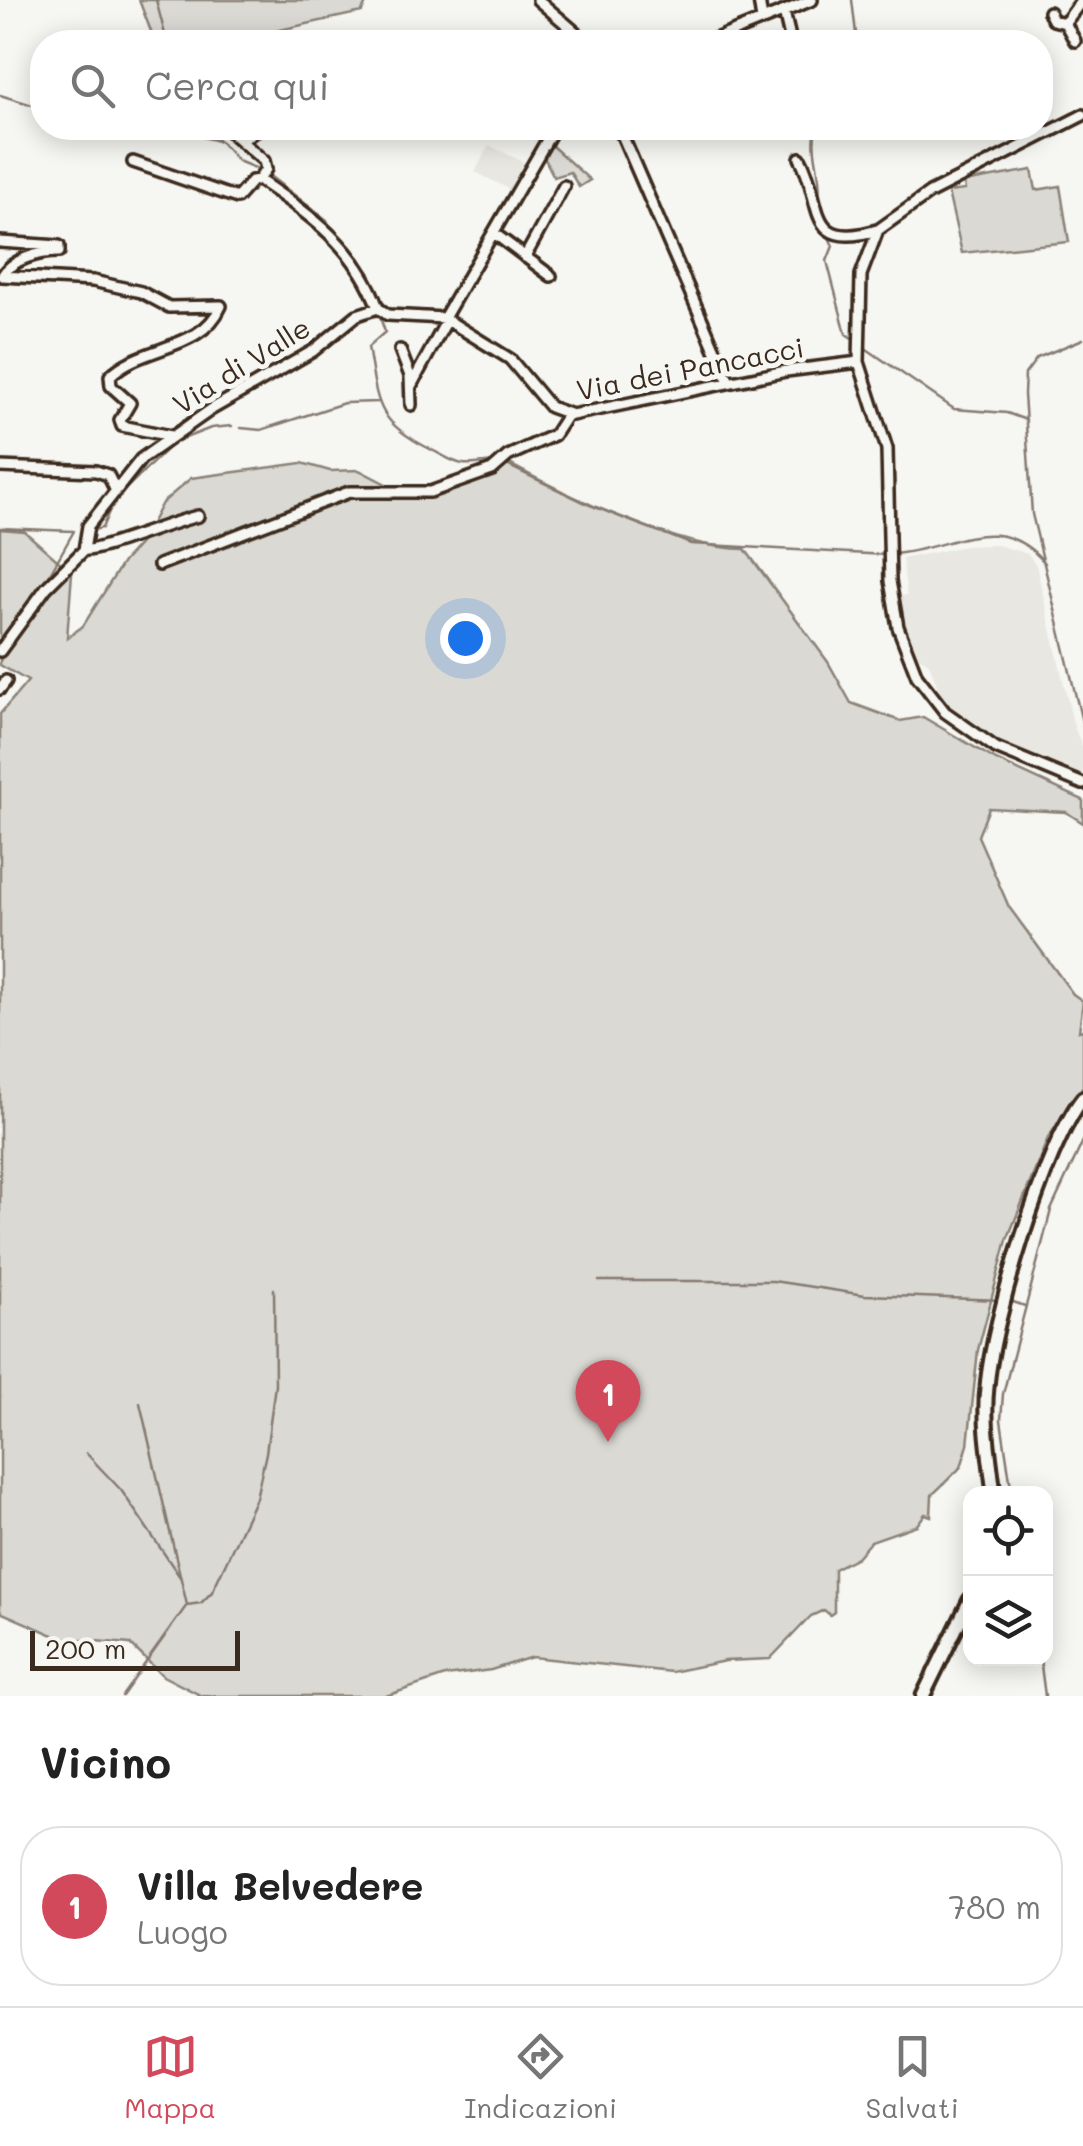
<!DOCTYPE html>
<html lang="it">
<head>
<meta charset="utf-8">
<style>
	:root { --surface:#fff; --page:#f6f6f6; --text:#222; --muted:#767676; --line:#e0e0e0; --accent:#d1495b }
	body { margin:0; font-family:Mali,sans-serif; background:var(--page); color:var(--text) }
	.controls { position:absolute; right:30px; bottom:30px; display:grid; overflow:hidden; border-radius:20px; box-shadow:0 5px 25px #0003 }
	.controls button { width:90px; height:90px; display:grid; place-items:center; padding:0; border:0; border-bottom:2px solid var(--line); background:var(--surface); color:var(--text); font:50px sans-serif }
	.scale { position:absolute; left:30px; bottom:25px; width:210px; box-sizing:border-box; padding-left:10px; border:5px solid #3b2a1e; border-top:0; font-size:28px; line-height:35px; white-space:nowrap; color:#3b2a1e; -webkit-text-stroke:8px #f6f6f2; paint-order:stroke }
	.you { position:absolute; left:465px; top:638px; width:35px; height:35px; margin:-25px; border:8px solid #fff; border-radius:50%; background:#1a73e8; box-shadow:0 0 0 15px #1a73e833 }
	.badge { display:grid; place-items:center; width:65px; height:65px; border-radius:50%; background:var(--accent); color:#fff; font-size:32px; font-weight:700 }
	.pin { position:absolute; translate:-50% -82px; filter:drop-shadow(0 2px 5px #0008) }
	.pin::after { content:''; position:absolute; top:52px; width:35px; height:30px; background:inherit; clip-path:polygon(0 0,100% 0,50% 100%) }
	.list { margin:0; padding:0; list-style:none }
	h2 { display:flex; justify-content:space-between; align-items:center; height:130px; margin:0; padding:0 40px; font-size:42px }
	h2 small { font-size:32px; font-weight:400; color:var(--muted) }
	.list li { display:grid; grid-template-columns:65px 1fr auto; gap:30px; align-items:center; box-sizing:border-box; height:160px; margin:0 20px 20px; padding:0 20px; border:2px solid var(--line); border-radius:40px }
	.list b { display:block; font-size:38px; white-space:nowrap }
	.list p { margin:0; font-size:32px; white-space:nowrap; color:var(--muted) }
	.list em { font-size:32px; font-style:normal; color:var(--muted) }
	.icon { flex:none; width:55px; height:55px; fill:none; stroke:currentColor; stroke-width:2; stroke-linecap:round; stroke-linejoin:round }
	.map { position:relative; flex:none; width:1083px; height:1696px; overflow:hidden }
	.search { position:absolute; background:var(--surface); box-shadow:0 5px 25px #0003; left:30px; right:30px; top:30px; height:110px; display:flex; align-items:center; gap:25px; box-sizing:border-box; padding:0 35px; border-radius:40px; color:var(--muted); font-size:38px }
	.sheet { height:310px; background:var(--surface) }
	nav { display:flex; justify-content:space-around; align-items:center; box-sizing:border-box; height:140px; border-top:2px solid var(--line); background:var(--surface); font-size:28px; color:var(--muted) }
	nav a { display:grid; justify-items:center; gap:5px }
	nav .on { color:var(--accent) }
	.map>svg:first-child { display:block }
	.built { fill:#e8e7e2 }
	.green { fill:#dad9d3; stroke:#8a8278; stroke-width:2.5 }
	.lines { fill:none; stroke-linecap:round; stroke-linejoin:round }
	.stream { stroke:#857a71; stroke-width:2.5 }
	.minor-casing { stroke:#3b2a1e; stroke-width:16 }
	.major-casing { stroke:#3b2a1e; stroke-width:19 }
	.minor { stroke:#f6f6f2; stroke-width:9 }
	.major { stroke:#f6f6f2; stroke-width:11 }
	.labels { text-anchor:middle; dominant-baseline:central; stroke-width:10; stroke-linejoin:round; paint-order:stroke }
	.street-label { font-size:28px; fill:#3b2a1e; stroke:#f6f6f2 }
</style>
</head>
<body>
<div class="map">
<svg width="1083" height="1696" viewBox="0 0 1083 1696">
	<rect width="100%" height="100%" fill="#f6f6f2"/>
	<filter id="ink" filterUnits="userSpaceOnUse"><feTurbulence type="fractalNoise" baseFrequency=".01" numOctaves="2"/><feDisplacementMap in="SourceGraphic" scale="20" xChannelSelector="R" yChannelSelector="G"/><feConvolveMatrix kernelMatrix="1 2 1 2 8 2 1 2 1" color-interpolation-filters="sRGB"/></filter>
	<g filter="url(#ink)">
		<!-- built -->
		<path class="built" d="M489,145L525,163L511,190L475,172Z
			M997,545L1028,554L1036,565L1074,727L1083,748V776L1010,749L968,724L944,705L929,663L914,654L898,597L907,595L902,559L965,546Z"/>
		<!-- green -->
		<path class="green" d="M139,0H367L362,12L225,42H155Z
			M551,145L590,180L579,187L570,172L554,177L543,155Z
			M1032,170L1036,190L1060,186L1069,242L962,253L948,192L965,190L964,182Z
			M506,462C566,495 676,549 745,549L828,662L851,703L900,721L923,717L996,760L1083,800V823L1066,812L989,808L978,836L1009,907L1073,994L1083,1001L1079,1031L1083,1030V1086L1048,1138L1007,1240L978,1350L968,1445L961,1467L932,1495L931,1516L925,1514L917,1525L871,1541L857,1557L834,1569V1612L830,1615L824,1610L811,1616L770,1659L725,1661L671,1672L532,1657L491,1670L445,1676L386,1696H202L163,1676L130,1644L60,1638L0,1612V714L28,681L0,665V529L24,531L72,573L67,638L83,626L123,562L142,541L162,503L191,478L302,463L330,471L359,470L390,486L435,494L501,469Z"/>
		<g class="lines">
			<!-- stream -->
			<path class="stream" d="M156,0L167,42
				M852,0L857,42
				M0,95L42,108
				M101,128L136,140L177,130L218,141
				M208,128L238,161L260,170
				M816,128C810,153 823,174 819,199
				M267,174L327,220L329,226
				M827,233L833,246L827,261L846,334L855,340
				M379,314L385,332L368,347C378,403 375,421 428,448C462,465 455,467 494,462
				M1083,339L1037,358L1025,374L1024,394L1032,514L1083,726
				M861,345L954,409L1007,413L1026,420
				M241,428L261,430L344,403L378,402
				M180,440L211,428L232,426
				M507,465L590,505L691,544L886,555
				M0,528L73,531
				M93,530L102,528L114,500L171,445
				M894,554C953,549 998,508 1045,563
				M44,584L74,531
				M0,641L33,599
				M0,660L3,656
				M599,1281H773L865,1295L1001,1300
				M1013,1302L1025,1306
				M86,1453L121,1490L180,1577
				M1012,1494L1001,1420L1003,1394L1051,1210L1083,1141
				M187,1605L201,1603L212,1592L256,1498L266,1453L275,1385L274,1289
				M1040,1658L1045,1696
				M122,1696L187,1605L140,1403"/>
			<defs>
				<path id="minor" d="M538,0L587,42
					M759,0L762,20
					M784,12L791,42
					M1049,12L1053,20L1065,23L1082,0
					M1065,23L1075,41
					M708,42L812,0
					M1083,115L930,193L878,230L861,275L859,362L887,449L890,581L898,627L917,676L945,712L996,748L1083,784
					M226,128L264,161L266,169L259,180
					M619,128L729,382
					M243,140L259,128
					M800,158C824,201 804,252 877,230
					M133,162L237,198L252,181L259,180C310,214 357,248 378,308
					M495,234L551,276
					M0,242L59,246
					M59,246V252C39,252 12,259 2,276L93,281L141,292L169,307L221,306C202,351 141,345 110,376L111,386L130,403L120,420L122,426L171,436
					M525,257L564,186
					M444,318L554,128
					M400,350L410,376L411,405
					M411,386L447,320
					M0,467L96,471L108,475L115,489
					M84,550C96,553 174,521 198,516
					M159,565L349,492H430L492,470L508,456L554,435L567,415
					M0,651L46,588L84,550L88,526L141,459L212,409L313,351L357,315L378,308L388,315L444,318L510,359L550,407L572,415L786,371L859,362
					M0,689L6,681"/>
				<path id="major" d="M994,1494C990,1458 983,1422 987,1387C992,1323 1044,1147 1083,1098
					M923,1696L970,1600"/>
			</defs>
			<!-- minor casing -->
			<use href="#minor" class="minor-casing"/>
			<!-- major casing -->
			<use href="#major" class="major-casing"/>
			<!-- minor -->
			<use href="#minor" class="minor"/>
			<!-- major -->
			<use href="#major" class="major"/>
		</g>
	</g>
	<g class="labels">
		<!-- street labels -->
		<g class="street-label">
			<text transform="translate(241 365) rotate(-32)">Via di Valle</text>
			<text transform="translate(690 368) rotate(-11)">Via dei Pancacci</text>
		</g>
	</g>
</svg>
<div class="controls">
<button><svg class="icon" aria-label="locate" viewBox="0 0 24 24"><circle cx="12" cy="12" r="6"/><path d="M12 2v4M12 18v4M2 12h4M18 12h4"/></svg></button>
<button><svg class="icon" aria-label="layers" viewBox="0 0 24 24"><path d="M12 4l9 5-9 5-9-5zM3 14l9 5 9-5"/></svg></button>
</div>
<div class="scale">200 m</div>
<div class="you"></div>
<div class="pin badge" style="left:608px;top:1442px">1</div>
<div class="search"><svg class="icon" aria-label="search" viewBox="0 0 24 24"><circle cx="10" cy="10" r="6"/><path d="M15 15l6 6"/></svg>Cerca qui</div>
</div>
<section class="sheet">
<h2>Vicino<small></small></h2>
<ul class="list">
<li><span class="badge">1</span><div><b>Villa Belvedere</b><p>Luogo</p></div><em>780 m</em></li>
</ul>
</section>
<nav>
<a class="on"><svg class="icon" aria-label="map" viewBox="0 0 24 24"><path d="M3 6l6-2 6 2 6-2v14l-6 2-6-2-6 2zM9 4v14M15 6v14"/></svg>Mappa</a>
<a><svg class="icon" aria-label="directions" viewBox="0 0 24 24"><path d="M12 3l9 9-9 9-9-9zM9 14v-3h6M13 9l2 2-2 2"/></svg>Indicazioni</a>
<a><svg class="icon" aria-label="saved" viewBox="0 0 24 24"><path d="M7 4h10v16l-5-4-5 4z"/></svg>Salvati</a>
</nav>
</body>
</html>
